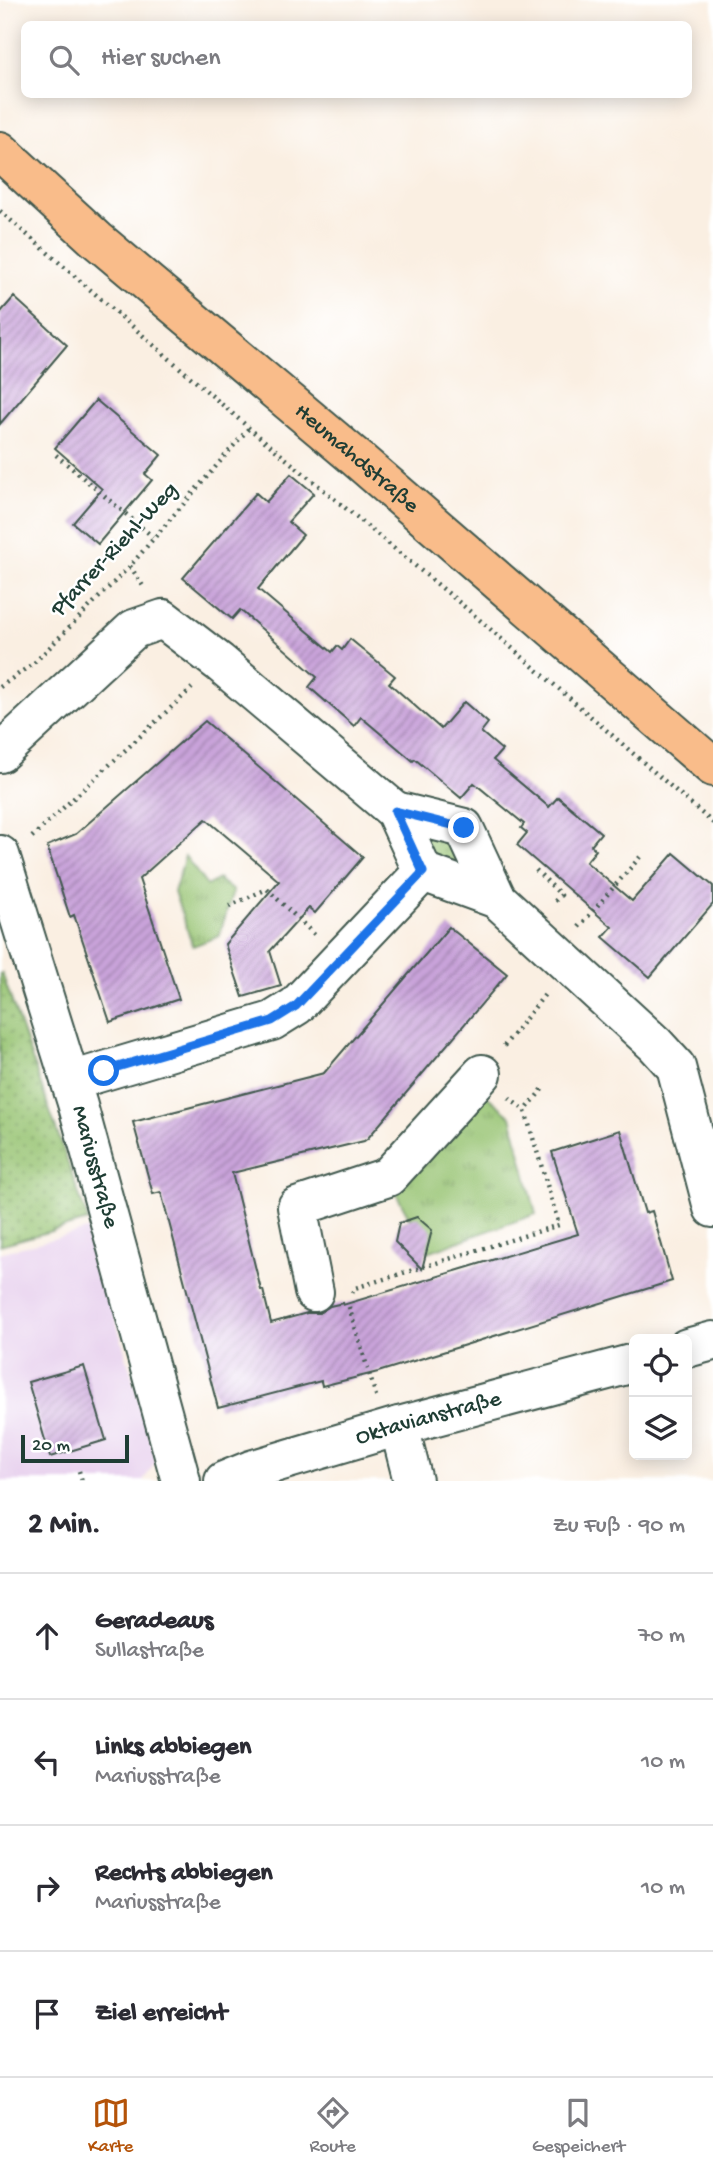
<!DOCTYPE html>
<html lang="de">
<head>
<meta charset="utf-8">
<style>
	:root { --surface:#fff; --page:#f7f7f7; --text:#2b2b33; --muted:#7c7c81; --line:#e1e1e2; --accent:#b45309 }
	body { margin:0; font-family:"Gochi Hand",sans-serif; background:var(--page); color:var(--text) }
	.controls { position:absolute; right:21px; bottom:21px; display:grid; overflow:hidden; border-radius:10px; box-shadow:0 4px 18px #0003 }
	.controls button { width:63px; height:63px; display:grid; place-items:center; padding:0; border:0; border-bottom:2px solid var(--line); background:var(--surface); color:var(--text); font:35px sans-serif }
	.scale { position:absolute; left:21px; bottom:18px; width:108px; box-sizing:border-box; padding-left:7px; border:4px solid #1f3d34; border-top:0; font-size:19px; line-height:24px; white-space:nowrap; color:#1f3d34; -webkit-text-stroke:5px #fff; paint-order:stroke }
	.stop { position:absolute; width:21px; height:21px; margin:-16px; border:5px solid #1a73e8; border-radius:50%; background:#fff }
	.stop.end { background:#1a73e8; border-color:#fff; box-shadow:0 2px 7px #0008 }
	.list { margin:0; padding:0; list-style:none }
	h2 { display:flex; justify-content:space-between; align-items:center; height:91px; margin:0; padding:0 28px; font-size:30px }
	h2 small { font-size:23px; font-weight:400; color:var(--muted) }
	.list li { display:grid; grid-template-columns:46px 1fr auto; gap:21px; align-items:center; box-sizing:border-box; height:126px; padding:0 28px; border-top:2px solid var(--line) }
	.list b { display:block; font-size:26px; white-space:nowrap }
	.list p { margin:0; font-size:23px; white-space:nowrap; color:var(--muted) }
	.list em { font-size:23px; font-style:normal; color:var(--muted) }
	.icon { flex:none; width:38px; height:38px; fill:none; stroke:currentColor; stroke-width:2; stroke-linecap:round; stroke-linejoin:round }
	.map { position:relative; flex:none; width:713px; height:1481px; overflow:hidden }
	.search { position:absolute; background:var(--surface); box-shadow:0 4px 18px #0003; left:21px; right:21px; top:21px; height:77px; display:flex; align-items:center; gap:18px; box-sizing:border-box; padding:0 24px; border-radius:10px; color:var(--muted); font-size:26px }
	.sheet { height:595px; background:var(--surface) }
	nav { display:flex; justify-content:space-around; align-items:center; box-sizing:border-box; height:98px; border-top:2px solid var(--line); background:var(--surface); font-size:19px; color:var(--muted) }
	nav a { display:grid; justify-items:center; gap:4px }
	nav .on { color:var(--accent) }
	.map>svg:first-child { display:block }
	.built { fill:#e8d2ee }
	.grass { fill:url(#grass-dots); stroke:#5a8052; stroke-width:2 }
	.park { fill:url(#park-tufts); stroke:#5a8052; stroke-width:2 }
	.building { fill:url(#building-hatch) }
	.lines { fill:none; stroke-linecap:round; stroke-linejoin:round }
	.minor-casing { stroke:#40584e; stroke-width:42 }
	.major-casing { stroke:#40584e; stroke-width:42 }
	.path { stroke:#40584e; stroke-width:4.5; stroke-dasharray:2 5; stroke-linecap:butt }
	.minor { stroke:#fff; stroke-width:38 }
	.major { stroke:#f9bc8a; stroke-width:38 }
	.route { stroke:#1a73e8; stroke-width:9 }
	.labels { text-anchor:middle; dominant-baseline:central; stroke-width:5; stroke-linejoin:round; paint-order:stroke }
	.street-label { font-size:23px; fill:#1f3d34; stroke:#fff }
</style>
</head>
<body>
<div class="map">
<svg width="713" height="1481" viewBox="0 0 713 1481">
	<defs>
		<pattern id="grass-dots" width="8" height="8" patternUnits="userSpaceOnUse" patternTransform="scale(1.75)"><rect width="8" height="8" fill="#96c371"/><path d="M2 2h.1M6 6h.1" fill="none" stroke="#7aa05e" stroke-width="1.8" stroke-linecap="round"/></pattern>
		<pattern id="park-tufts" width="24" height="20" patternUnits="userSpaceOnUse" patternTransform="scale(1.75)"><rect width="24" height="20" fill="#96c371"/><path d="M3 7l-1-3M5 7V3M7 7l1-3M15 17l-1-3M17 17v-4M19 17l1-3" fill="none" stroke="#7aa05e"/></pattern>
		<pattern id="building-hatch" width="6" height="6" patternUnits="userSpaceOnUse" patternTransform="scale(1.75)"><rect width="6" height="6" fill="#c9a3da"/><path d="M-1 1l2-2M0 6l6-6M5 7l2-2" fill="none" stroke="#a386b2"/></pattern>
	</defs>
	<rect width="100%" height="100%" fill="#fff"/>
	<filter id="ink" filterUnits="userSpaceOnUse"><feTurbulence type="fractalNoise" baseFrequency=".0143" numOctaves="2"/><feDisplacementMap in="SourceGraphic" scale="14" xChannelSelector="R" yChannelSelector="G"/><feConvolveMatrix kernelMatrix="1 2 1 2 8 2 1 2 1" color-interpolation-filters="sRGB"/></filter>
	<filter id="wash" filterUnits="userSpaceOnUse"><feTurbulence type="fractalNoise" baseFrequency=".00686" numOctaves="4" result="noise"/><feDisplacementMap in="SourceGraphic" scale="28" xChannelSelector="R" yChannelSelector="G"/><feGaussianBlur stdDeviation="1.57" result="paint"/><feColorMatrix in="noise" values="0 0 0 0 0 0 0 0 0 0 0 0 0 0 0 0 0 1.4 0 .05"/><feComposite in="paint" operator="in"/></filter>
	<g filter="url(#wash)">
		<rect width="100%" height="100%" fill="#faefe2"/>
		<!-- built -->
		<path class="built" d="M90,1229L156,1461L143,1481H0V1253Z"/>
		<!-- grass -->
		<path class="grass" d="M430,829L472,862L471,878L418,846Z
			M2,973L88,1221L0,1245V974Z"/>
		<!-- park -->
		<path class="park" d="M185,856L207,886L218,879L233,891L219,936L193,946L174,892Z
			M477,1088L511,1116L536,1214L428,1252L392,1186Z"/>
		<g id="blocks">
			<!-- building -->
			<path class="building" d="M14,297L67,345L0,424V313Z
				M96,400L161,455L145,474L152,480L98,544L73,523L102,489L55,448Z
				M291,474L314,493L288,522L303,535L258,589L332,652L337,646L342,650L350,639L395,676L389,683L441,729L464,702L488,723L481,732L502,750L493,760L549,807L558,797L601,833L591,845L596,850L586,862L632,901L674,853L713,886V904L650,977L603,937L612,927L517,845L527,833L521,828L524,824L474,783L461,798L415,759L413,761L361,717L354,726L309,687L317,677L240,610L232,619L183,578L256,493L266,502Z
				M205,721L363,857L315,913L309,908L270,951L281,986L243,997L225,944L279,881L206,819L139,879L179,999L110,1022L74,915L70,917L47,846L76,834Z
				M449,927L507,974L368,1138L364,1141L232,1173L261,1290H263L271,1323L307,1313H319L330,1306L343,1303V1305L578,1234L552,1152L620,1130L645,1213L652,1211L672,1281L378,1372L322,1386L321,1381L218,1408L161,1192L153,1194L133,1122L324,1073Z
				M417,1217L432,1230L422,1269L395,1242L399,1223Z
				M84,1366L106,1440L50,1457L28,1382Z"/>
		</g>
	</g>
	<g filter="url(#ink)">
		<use href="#blocks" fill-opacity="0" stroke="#40584e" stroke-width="2"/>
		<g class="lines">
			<defs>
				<g id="minor">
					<path d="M0,753L134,629L163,619L219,662L395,811L423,872L497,899"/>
					<path d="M395,811L464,828L497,899L655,1044L676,1067L713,1208"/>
					<path id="s1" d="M0,855L78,1106L181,1481"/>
					<path d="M71,1081L272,1021L296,1006L423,872"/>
					<path d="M314,1292L297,1207L388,1177L482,1074"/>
					<path d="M687,1348L713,1341"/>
					<path d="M399,1426L413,1481"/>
					<path id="s2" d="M224,1481L251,1470L399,1426L634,1363"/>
				</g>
				<g id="major">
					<path id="s3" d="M0,151L97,240L355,457L713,767"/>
				</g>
			</defs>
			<!-- minor casing -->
			<use href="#minor" class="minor-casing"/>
			<!-- major casing -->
			<use href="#major" class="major-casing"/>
			<!-- path -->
			<path class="path" d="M0,211L249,428L466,608L713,823
				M56,455L153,537
				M130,566L143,586
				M0,687L34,663L130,566L249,428
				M32,837L192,688
				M536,870L561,895L554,902
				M229,906L267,889L315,935
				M579,927L640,857
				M504,1046L546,993
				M509,1098L525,1111
				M352,1293L355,1288L559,1225L525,1111L544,1087
				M349,1307L376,1396
				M79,1471L82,1481"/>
			<!-- minor -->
			<use href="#minor" class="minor"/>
			<!-- major -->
			<use href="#major" class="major"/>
		</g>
	</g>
	<g class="lines" filter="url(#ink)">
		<!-- route -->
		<path class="route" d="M104,1071L272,1021L296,1006L423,872L395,811L464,828"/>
	</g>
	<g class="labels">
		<!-- street labels -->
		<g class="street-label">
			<text stroke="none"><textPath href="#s3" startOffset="471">Heumahdstraße</textPath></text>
			<text transform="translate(115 550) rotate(-47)">Pfarrer-Riehl-Weg</text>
			<text stroke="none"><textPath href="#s1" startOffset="326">Mariusstraße</textPath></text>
			<text stroke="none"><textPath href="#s2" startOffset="214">Oktavianstraße</textPath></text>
		</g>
	</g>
</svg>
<div class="controls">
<button><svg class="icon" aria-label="locate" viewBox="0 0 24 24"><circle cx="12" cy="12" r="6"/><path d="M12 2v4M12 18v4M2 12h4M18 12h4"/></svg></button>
<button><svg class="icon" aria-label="layers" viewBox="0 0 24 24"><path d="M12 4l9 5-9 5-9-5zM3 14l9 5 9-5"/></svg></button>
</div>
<div class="scale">20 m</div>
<div class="stop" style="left:104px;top:1071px"></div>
<div class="stop end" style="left:464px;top:828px"></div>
<div class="search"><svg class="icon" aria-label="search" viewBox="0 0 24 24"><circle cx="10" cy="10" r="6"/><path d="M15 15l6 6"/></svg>Hier suchen</div>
</div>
<section class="sheet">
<h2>2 Min.<small>Zu Fuß · 90 m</small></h2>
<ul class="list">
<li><svg class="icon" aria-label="ahead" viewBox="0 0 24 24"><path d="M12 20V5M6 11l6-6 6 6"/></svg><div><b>Geradeaus</b><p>Sullastraße</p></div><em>70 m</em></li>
<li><svg class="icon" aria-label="left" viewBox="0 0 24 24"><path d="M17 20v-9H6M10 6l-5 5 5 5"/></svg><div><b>Links abbiegen</b><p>Mariusstraße</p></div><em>10 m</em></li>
<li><svg class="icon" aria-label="right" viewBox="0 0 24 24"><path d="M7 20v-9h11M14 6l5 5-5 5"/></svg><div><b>Rechts abbiegen</b><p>Mariusstraße</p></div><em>10 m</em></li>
<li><svg class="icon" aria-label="arrive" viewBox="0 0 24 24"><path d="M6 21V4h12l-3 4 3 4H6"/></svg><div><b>Ziel erreicht</b></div></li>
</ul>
</section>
<nav>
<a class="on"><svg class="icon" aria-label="map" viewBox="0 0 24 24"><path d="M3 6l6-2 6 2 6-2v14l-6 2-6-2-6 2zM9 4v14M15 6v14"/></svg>Karte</a>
<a><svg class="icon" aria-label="directions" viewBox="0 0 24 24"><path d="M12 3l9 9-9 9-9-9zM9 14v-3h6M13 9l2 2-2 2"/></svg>Route</a>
<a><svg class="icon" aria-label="saved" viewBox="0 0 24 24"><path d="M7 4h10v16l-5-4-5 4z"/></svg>Gespeichert</a>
</nav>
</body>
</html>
